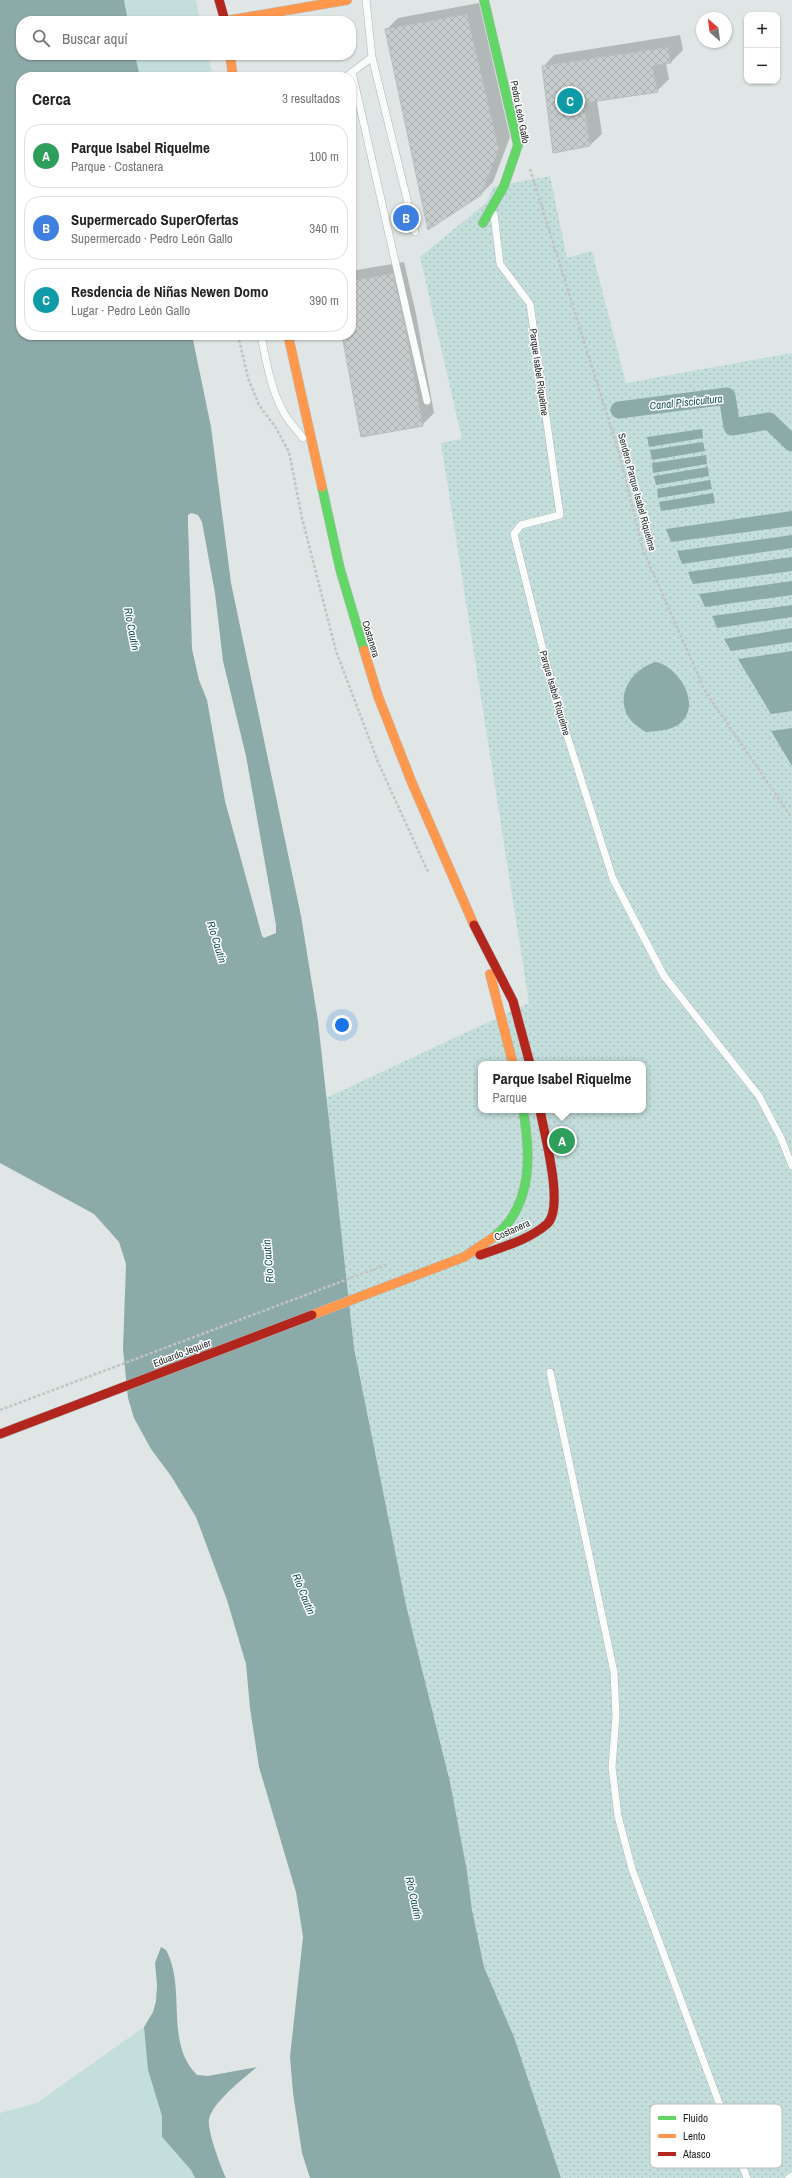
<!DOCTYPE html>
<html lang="es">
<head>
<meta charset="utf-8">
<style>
	:root { --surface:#fff; --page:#f2f2f2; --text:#222; --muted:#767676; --line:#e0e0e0; --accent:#1a73e8 }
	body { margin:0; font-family:"Archivo Narrow",sans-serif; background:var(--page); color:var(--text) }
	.controls { position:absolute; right:12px; top:12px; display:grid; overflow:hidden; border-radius:8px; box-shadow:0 1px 3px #0004 }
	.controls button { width:36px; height:36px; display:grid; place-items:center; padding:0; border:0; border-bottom:1px solid var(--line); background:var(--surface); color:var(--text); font:20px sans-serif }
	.compass { position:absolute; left:696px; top:12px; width:36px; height:36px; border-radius:50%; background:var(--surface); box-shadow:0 1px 3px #0004; rotate:332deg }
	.you { position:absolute; left:342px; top:1025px; width:14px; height:14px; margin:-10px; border:3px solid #fff; border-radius:50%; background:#1a73e8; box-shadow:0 0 0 6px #1a73e833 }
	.badge { display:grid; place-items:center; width:26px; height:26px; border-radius:50%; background:var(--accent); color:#fff; font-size:13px; font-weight:700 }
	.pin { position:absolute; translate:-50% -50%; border:2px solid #fff; box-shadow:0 1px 4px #0006 }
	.popup { position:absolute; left:478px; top:1061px; width:168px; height:52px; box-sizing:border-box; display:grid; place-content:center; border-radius:8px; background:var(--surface); filter:drop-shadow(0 1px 3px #0005); font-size:13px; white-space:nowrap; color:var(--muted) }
	.popup b { font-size:15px; color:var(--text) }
	.popup::after { content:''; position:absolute; left:50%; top:100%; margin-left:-8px; border:8px solid transparent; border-top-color:var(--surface) }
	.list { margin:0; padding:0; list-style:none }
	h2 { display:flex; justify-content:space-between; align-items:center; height:52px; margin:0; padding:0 16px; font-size:17px }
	h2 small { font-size:13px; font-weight:400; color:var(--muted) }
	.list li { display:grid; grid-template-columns:26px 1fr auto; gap:12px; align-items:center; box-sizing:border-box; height:64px; margin:0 8px 8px; padding:0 8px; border:1px solid var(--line); border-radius:16px }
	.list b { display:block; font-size:15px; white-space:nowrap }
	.list p { margin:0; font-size:13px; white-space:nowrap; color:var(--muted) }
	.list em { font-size:13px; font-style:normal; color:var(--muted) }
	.icon { flex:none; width:22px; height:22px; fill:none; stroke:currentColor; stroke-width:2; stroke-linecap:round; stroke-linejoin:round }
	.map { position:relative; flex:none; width:792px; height:2178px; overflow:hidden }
	.search { position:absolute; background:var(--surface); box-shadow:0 1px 3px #0004; left:16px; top:16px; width:340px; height:44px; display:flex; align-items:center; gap:10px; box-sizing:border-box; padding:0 14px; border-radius:16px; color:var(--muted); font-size:15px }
	.panel { position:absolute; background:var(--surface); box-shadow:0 1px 3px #0004; left:16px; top:72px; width:340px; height:268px; border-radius:16px }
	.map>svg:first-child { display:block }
	.grass { fill:#c4dedc }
	.park { fill:url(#park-dots); fill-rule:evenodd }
	.water { fill:#8caaa8; fill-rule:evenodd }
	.shadow { fill:#0003 }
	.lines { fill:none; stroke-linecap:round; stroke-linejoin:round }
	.canal { stroke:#8caaa8; stroke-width:17 }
	.building { fill:url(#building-cross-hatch); stroke:#b7bcbc }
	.lane-casing { stroke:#b2b8b7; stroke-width:8 }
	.fast-casing { stroke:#b2b8b7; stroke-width:10 }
	.slow-casing { stroke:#b2b8b7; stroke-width:10 }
	.jam-casing { stroke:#b2b8b7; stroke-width:10 }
	.path { stroke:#c1c4c3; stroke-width:2.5; stroke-dasharray:3 2; stroke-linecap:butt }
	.lane { stroke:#fafbfb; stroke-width:7 }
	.fast { stroke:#63d668; stroke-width:9 }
	.slow { stroke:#ff974d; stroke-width:9 }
	.jam { stroke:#b3261e; stroke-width:9 }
	.labels { text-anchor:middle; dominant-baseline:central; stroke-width:3; stroke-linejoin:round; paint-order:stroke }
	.street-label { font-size:10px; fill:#1a1e1e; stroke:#fff }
	.water-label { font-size:11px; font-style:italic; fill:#15524f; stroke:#fff }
	.key { fill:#fff; stroke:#babcbc; stroke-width:1 }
	.key-label { font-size:11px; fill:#1a1e1e }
</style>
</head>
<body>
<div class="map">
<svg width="792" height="2178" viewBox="0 0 792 2178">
	<defs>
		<pattern id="park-dots" width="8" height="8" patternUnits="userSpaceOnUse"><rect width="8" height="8" fill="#c4dedc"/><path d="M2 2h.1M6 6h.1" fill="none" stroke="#a8bebc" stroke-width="1.8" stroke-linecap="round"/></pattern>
		<pattern id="building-cross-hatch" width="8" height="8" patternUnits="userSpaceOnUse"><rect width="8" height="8" fill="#c7cdcc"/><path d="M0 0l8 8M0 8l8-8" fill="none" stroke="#aab0af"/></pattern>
	</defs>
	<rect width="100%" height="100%" fill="#dfe6e5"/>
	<!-- grass -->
	<path class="grass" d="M124,0H196L200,21H128Z
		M135,55H208L212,71L182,77H140Z
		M144,2027L148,2070L162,2116V2137L191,2170L195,2178H0V2113L37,2103Z"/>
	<!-- park -->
	<path class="park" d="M550,176L567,258L592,251L626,383L792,353V2178H561L514,2037L484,1967L472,1910L467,1871L450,1782L406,1605L354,1348L326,1098L529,1003L441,443L462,439L420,257L487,202L493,187ZM481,1064H643V1110H481Z"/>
	<!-- water -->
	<path class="water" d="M0,0H124L128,21H21V55H135L140,77H21V335H192L211,427L231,583L301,916L318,1021L354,1348L406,1605L450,1782L467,1871L472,1910L484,1967L514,2037L561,2178H310L302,2153L293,2093L290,2057L303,1937L296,1892L259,1767L250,1708L246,1664L227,1600L196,1517L171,1476L151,1449L134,1418L128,1398L123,1349L126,1264L119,1242L94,1214L0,1163ZM191,513L198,515L202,522L215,593L223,661L246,756L276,925V933L264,938L262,936L225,801L207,700L199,680L192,649L188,524V515Z
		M702,429L703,438L649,447L647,437Z
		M703,442L705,451L652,460L650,450Z
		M706,455L707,464L653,473L652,463Z
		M708,467L709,476L656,485L654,476Z
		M710,480L712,489L658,498L657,489Z
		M713,493L715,503L661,511L659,502Z
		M792,511V526L671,542L666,529Z
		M792,535V548L682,564L677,551Z
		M792,557V571L693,584L688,572Z
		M792,581V595L705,607L699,594Z
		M792,605V617L717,628L712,616Z
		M792,628V642L731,651L724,639Z
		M792,651V711L771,714L738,659Z
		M656,662C680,667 705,709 676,726C667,731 656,731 646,732C640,728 633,724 629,718C614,695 633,668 656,662Z
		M792,728V766L771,731Z
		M161,1947L166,1950C187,1989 164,2042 197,2075L208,2076L257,2067C244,2078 213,2102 209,2119C207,2131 221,2167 226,2178H195L191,2170L162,2137V2116L148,2070L144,2027L153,2012L156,2001L157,1985L155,1963Z"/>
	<!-- shadow -->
	<path class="shadow" d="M479,3L510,137L493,182L481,194L386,30L398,18Z
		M680,35L683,50L671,62L666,63L669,79L657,91L597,100L602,134L590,145L543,67L554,55Z
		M404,262L416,314L434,413L422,425L343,335H351V271Z"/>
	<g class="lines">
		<!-- canal -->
		<path class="canal" d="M619,410L727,396L732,427L769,421L792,443"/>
	</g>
	<!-- building -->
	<path class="building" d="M467,14L499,149L481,195L428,230L385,29Z
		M668,47L671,63L652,66L658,92L584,103L590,146L553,153L542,66Z
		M393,273L405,326L423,426L361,437L342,335H351V281Z"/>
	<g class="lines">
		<defs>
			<path id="lane" d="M372,57L415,232
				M352,72L427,401
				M346,77L372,57L366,0
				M494,214L500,264L530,304L560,515L521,525L514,534L555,698L613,879L664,976L759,1096L781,1138L792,1166
				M261,335C266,361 271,390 284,413C289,422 297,430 303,438
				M550,1372L614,1672L616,1716L612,1767L618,1816L632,1869L747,2178
				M789,2178L792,2176"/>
			<path id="fast" d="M483,223L504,186L518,145L484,0
				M322,487L340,569L364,650
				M494,1237C533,1206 531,1154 523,1110"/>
			<path id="slow" d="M225,21L347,0
				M230,55L233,77
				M288,335L322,487
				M364,650L378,696L412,783L474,925
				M490,974L513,1064
				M312,1315L464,1257L494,1237"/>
			<path id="jam" d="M219,0L225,21
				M474,925L513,1001L530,1064
				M480,1255C502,1247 529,1240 547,1224C565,1208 544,1133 540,1110
				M0,1434L312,1315"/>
		</defs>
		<!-- lane casing -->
		<use href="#lane" class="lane-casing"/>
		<!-- fast casing -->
		<use href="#fast" class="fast-casing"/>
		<!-- slow casing -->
		<use href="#slow" class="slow-casing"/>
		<!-- jam casing -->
		<use href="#jam" class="jam-casing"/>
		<!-- path -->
		<path class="path" d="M530,169L619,453L643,550L705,691L792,818
			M238,335L248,378L259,405L276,428L289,452L302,518L336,651L378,762L428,872
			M0,1410L388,1264"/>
		<!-- lane -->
		<use href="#lane" class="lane"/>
		<!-- fast -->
		<use href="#fast" class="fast"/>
		<!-- slow -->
		<use href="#slow" class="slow"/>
		<!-- jam -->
		<use href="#jam" class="jam"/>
	</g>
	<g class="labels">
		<!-- street labels -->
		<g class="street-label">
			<text transform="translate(520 112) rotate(79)">Pedro León Gallo</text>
			<text transform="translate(539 372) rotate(82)">Parque Isabel Riquelme</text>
			<text transform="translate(637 492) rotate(75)">Sendero Parque Isabel Riquelme</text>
			<text transform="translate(371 639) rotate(73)">Costanera</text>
			<text transform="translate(555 693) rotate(74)">Parque Isabel Riquelme</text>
			<text transform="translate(512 1230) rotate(-24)">Costanera</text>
			<text transform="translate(182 1353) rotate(-21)">Eduardo Jequier</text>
		</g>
		<!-- water labels -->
		<g class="water-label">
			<text transform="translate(686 402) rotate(-6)">Canal Piscicultura</text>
			<text transform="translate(132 629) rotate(79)">Río Cautín</text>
			<text transform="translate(217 942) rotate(73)">Río Cautín</text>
			<text transform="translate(268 1261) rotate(-95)">Río Cautín</text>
			<text transform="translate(304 1594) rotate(68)">Río Cautín</text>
			<text transform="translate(414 1898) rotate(78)">Río Cautín</text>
		</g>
	</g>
	<!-- legend -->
	<rect x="650" y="2104" width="132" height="64" rx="6" class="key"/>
	<rect x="658" y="2116" width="18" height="4" fill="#63d668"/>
	<rect x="658" y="2134" width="18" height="4" fill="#ff974d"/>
	<rect x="658" y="2152" width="18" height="4" fill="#b3261e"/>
	<g class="key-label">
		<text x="683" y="2122">Fluido</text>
		<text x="683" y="2140">Lento</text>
		<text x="683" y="2158">Atasco</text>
	</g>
</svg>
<div class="controls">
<button>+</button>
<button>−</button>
</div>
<svg class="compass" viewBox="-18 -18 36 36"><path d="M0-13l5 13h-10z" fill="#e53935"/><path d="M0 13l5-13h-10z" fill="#767676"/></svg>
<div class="you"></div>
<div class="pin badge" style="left:562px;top:1141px;background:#2e9e5b">A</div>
<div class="popup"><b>Parque Isabel Riquelme</b>Parque</div>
<div class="pin badge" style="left:406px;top:218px;background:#3f7fe0">B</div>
<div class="pin badge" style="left:570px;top:101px;background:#0f9aa8">C</div>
<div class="search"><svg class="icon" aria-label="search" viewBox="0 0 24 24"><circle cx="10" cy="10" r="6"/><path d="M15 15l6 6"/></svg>Buscar aquí</div>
<section class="panel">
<h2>Cerca<small>3 resultados</small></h2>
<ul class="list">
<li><span class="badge" style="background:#2e9e5b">A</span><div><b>Parque Isabel Riquelme</b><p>Parque · Costanera</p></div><em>100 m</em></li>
<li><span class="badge" style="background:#3f7fe0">B</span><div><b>Supermercado SuperOfertas</b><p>Supermercado · Pedro León Gallo</p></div><em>340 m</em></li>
<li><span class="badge" style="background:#0f9aa8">C</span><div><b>Resdencia de Niñas Newen Domo</b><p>Lugar · Pedro León Gallo</p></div><em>390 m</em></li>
</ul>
</section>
</div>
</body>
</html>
